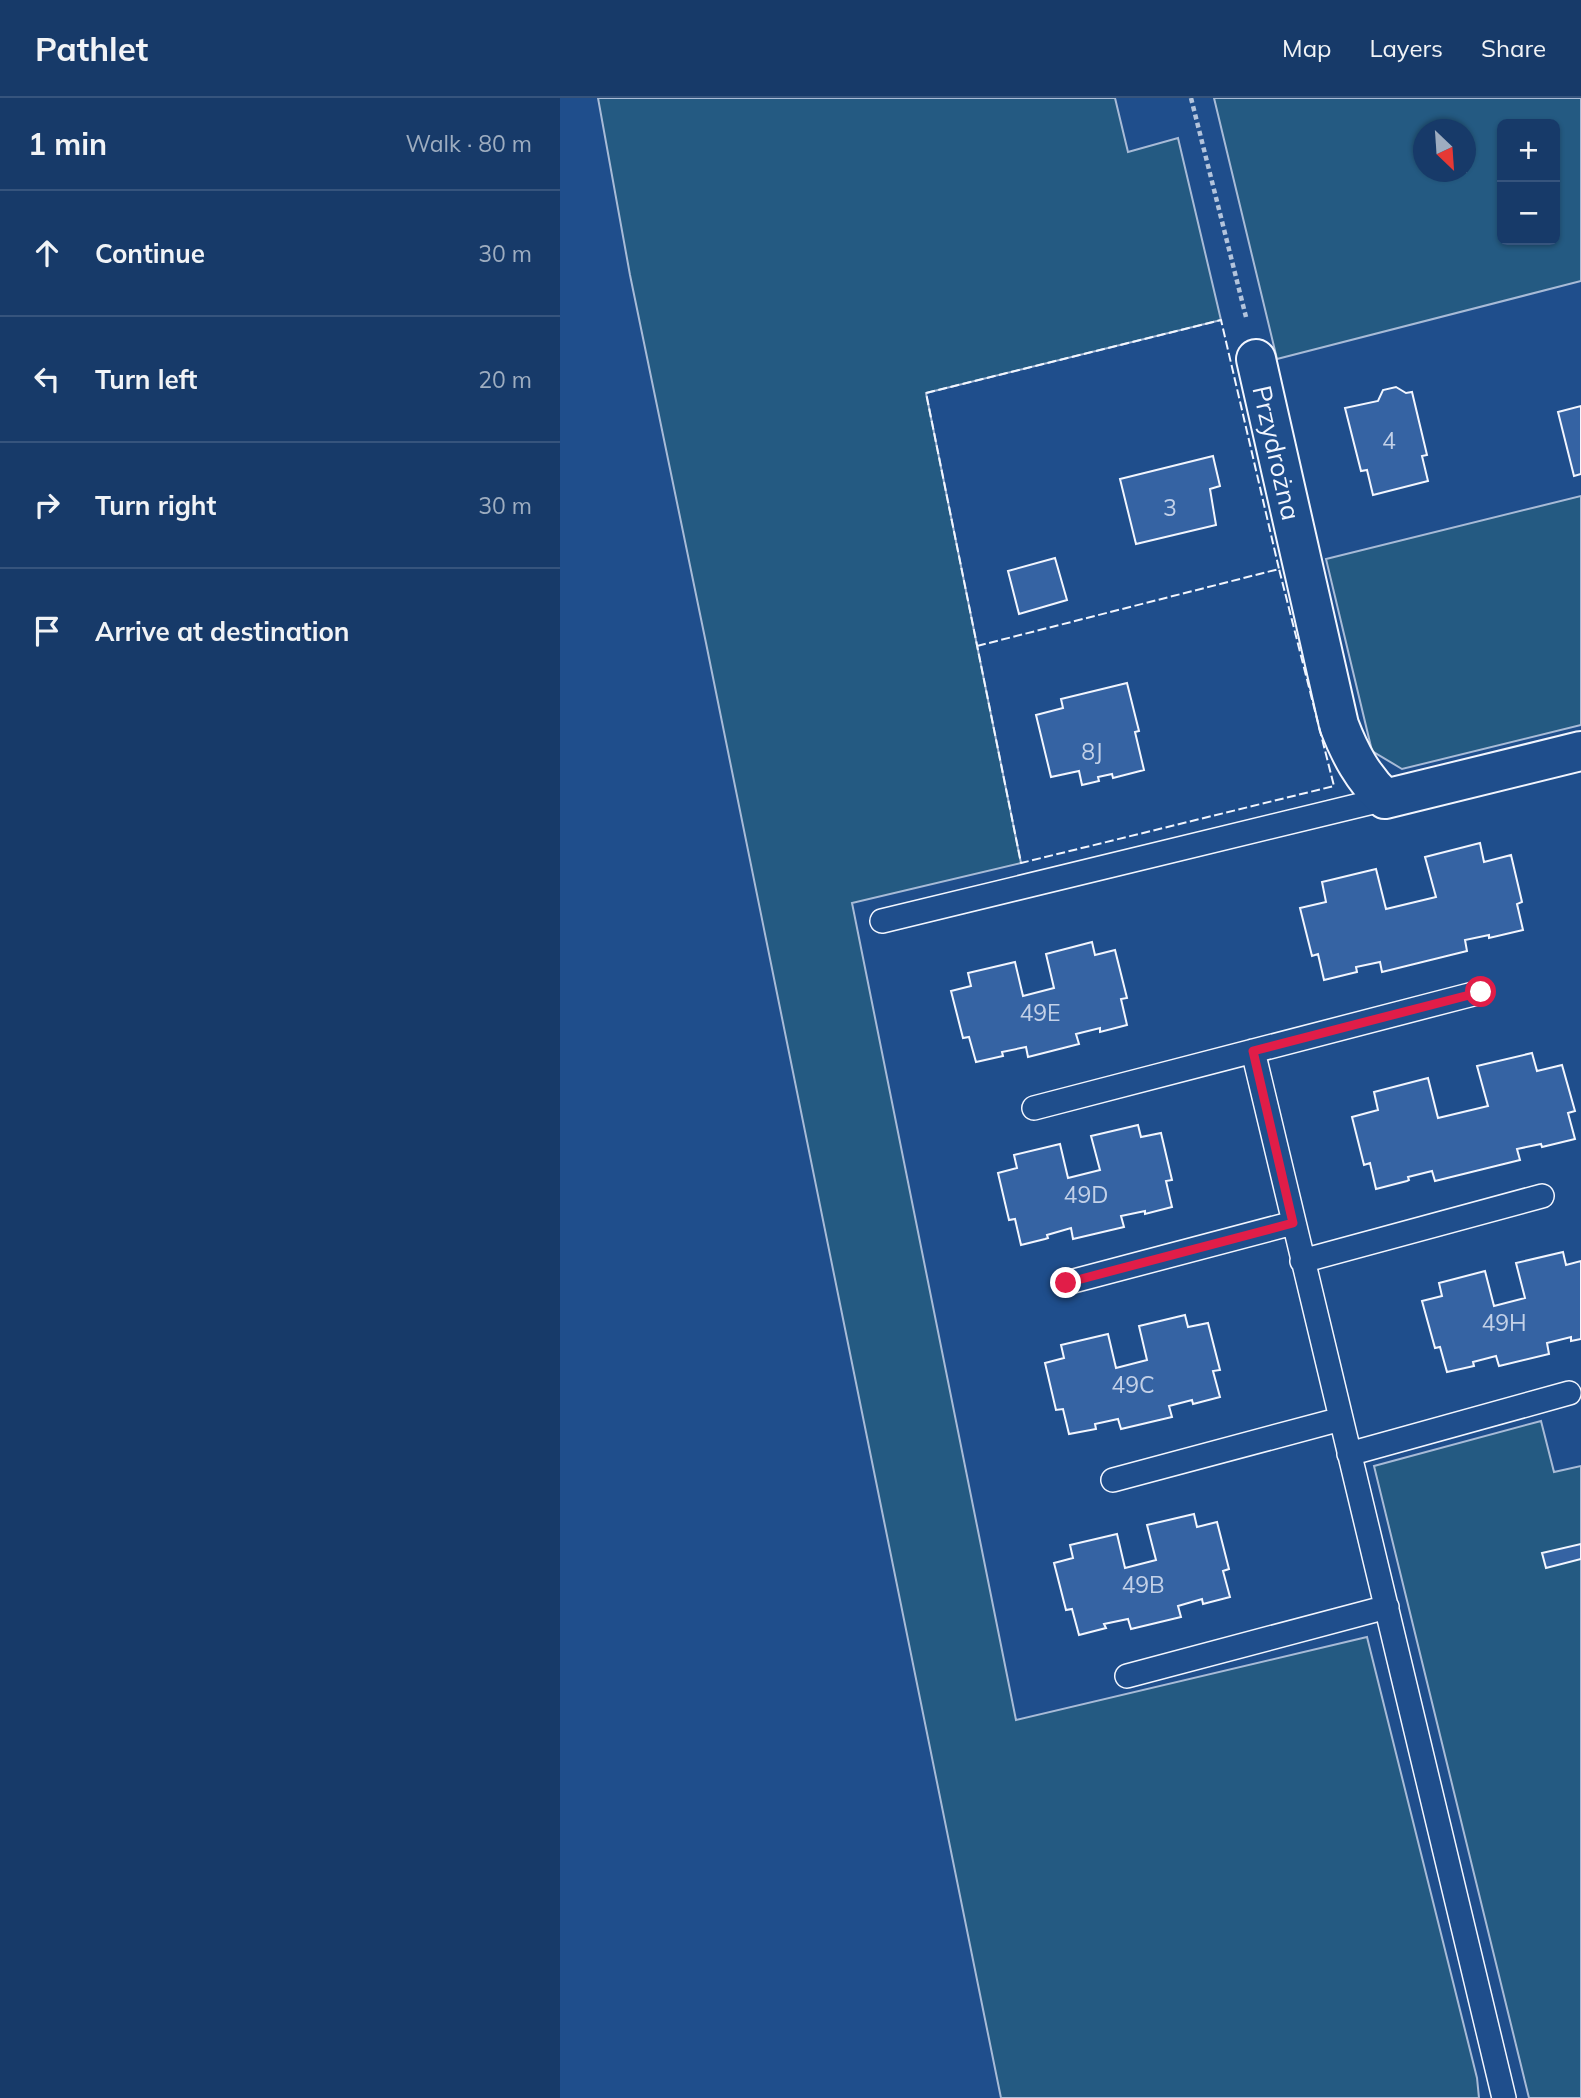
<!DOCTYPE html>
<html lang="en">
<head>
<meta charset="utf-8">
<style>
	:root { --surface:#173a69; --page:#20416f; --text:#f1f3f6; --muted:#9eadc0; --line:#36547d }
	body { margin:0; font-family:Mulish,sans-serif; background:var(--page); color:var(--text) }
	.controls { position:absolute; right:21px; top:21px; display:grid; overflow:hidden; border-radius:10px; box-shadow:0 2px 5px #0004 }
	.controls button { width:63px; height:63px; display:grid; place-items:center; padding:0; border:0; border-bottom:2px solid var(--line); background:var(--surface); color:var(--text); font:35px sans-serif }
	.compass { position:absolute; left:853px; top:21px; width:63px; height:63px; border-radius:50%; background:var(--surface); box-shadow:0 2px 5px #0004; rotate:155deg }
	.stop { position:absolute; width:21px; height:21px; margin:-16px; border:5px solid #e11d48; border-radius:50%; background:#fff }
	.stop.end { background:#e11d48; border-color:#fff; box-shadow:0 2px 7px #0008 }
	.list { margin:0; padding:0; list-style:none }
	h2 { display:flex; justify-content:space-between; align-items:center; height:91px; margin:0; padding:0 28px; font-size:30px }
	h2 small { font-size:23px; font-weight:400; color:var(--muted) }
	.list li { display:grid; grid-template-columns:46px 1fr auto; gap:21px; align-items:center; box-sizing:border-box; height:126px; padding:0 28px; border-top:2px solid var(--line) }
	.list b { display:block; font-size:26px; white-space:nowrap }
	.list em { font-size:23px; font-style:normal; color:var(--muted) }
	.icon { flex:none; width:38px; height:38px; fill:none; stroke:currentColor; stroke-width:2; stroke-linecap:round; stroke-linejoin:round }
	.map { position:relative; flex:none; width:1021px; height:2000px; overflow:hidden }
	header { display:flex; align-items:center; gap:42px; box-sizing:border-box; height:98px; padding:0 35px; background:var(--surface); border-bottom:2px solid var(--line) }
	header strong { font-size:33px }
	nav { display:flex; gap:38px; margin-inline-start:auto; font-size:24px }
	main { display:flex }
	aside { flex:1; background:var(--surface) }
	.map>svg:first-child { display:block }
	.green { fill:#245a82; stroke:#a8bbd7; stroke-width:2; fill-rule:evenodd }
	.building { fill:#3563a3; stroke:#f2f6ff; stroke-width:2 }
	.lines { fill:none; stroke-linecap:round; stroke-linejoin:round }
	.service-casing { stroke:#f2f6ff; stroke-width:26 }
	.minor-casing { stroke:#f2f6ff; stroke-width:42 }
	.path { stroke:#b3c4dc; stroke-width:4.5; stroke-dasharray:5 3.5; stroke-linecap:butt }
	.service { stroke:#1f4e8c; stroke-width:23 }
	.minor { stroke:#1f4e8c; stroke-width:38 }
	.fence { stroke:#f2f6ff; stroke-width:2; stroke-dasharray:9 3.5; stroke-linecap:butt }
	.route { stroke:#e11d48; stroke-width:9 }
	.labels { text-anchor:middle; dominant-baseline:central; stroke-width:5; stroke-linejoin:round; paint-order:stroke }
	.number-label { font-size:23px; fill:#c3d1e8 }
	.street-label { font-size:26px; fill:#f2f6ff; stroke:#1f4e8c }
</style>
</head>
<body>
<header>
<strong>Pathlet</strong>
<nav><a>Map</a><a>Layers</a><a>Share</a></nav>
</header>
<main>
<aside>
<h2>1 min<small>Walk · 80 m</small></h2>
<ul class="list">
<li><svg class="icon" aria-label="ahead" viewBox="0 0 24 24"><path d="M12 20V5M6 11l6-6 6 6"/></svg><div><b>Continue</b></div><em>30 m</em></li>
<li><svg class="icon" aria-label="left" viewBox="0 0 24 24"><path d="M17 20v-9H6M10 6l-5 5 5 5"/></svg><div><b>Turn left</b></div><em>20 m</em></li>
<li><svg class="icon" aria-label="right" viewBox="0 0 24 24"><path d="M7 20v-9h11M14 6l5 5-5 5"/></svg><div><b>Turn right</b></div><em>30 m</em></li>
<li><svg class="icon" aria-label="arrive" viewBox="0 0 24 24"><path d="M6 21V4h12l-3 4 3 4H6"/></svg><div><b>Arrive at destination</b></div></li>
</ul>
</aside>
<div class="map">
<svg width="1021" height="2000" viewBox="0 0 1021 2000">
	<rect width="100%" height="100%" fill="#1f4e8c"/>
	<!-- green -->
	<path class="green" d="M38,0H555L568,54L618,40L661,222L366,295L461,765L292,805L456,1622L807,1539L917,1980L919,2000H441L146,545L70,177Z
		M654,0H1021V183L717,261ZM942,26H995V142H942ZM864,32H906V74H864Z
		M1021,398V627L842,671L812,653L766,461Z
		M981,1323L994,1374L1021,1368V2000H969L814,1368Z"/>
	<!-- building -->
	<path class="building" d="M836,289L846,295L852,294L867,357L862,358L868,383L813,397L807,372L801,373L785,310L818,303L823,292Z
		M1021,308V376L1014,378L998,314Z
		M653,358L660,388L650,391L656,427L576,446L560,381Z
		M495,460L507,502L459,516L448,473Z
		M567,585L579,633L575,634L584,672L553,680L552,676L538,679L539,683L522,687L519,673L491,679L476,617L503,610L501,601Z
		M920,745L924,764L951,757L962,804L957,806L963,832L929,840V837L905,842L907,853L822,874L820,864L796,869L797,874L764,882L758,856L752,858L740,810L766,804L762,784L816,771L826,811L876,799L865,759Z
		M532,844L535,857L555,852L567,900L561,901L567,927L540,934V930L516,936L519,946L468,959L466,949L442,954L443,958L416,964L409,939L403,940L391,893L411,888L408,875L455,864L463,898L494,890L486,856Z
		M972,955L977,973L1002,967L1015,1013L1008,1015L1015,1041L982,1049L981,1046L957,1051L960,1062L875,1083L872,1073L848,1079L849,1082L847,1083L816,1091L810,1065L804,1067L792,1019L818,1012L814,994L868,980L878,1020L928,1008L917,968Z
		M578,1027L581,1039L601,1035L612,1082L606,1083L612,1109L585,1116V1113L561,1118L564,1129L513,1141L511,1130L487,1137L488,1140L485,1141L461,1147L455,1121L449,1122L438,1075L457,1070L454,1057L500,1046L508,1080L540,1072L531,1038Z
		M1003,1154L1006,1167L1021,1163V1241L1011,1243V1239L987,1245L989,1256L939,1268L936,1258L913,1264L914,1268L887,1274L880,1249L875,1250L862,1203L882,1198L879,1185L925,1173L934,1208L965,1200L956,1165Z
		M625,1217L628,1229L648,1225L660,1272L653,1273L660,1299L637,1305L633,1306L632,1302L609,1308L612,1319L561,1331L558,1321L535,1326L536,1331L509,1336L503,1311L496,1312L485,1265L504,1260L501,1247L548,1236L556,1270L587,1262L579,1228Z
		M634,1416L637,1429L657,1424L669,1471L663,1473L670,1499L643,1506L642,1501L618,1508L621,1519L571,1531L568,1521L544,1526L546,1530L519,1537L512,1511L506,1512L494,1465L513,1460L510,1447L557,1436L565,1470L596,1462L587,1427Z
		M1021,1446V1461L986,1470L982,1455Z"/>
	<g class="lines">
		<defs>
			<path id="service" d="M322,823L825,701
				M693,953L944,2000
				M474,1010L921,894
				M742,1163L982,1098
				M506,1185L733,1125
				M789,1356L1009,1295
				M553,1382L781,1321
				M567,1578L827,1509"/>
			<g id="minor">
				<path id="s1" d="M696,261L779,627C790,656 803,680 825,701L1021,653"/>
			</g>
		</defs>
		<!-- service casing -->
		<use href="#service" class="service-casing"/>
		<!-- minor casing -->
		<use href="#minor" class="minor-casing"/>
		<!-- path -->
		<path class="path" d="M631,0L686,219"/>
		<!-- service -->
		<use href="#service" class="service"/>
		<!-- minor -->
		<use href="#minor" class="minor"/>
		<!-- fence -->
		<path class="fence" d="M417,548L719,471L774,688L461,765L366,295L661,222L719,471"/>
	</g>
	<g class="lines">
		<!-- route -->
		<path class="route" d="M506,1185L733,1125L693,953L921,894"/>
	</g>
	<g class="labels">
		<!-- number labels -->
		<g class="number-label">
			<text x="829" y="342">4</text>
			<text x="610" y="409">3</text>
			<text x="532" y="653">8J</text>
			<text x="480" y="914">49E</text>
			<text x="526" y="1096">49D</text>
			<text x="944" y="1224">49H</text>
			<text x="573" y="1286">49C</text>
			<text x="583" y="1486">49B</text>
		</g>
		<!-- street labels -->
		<g class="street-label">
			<text stroke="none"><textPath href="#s1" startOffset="96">Przydrożna</textPath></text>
		</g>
	</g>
</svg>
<div class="controls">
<button>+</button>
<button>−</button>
</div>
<svg class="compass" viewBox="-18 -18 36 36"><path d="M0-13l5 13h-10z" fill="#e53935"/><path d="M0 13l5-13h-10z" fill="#9eadc0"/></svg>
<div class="stop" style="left:921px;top:894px"></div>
<div class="stop end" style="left:506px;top:1185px"></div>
</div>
</main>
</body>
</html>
